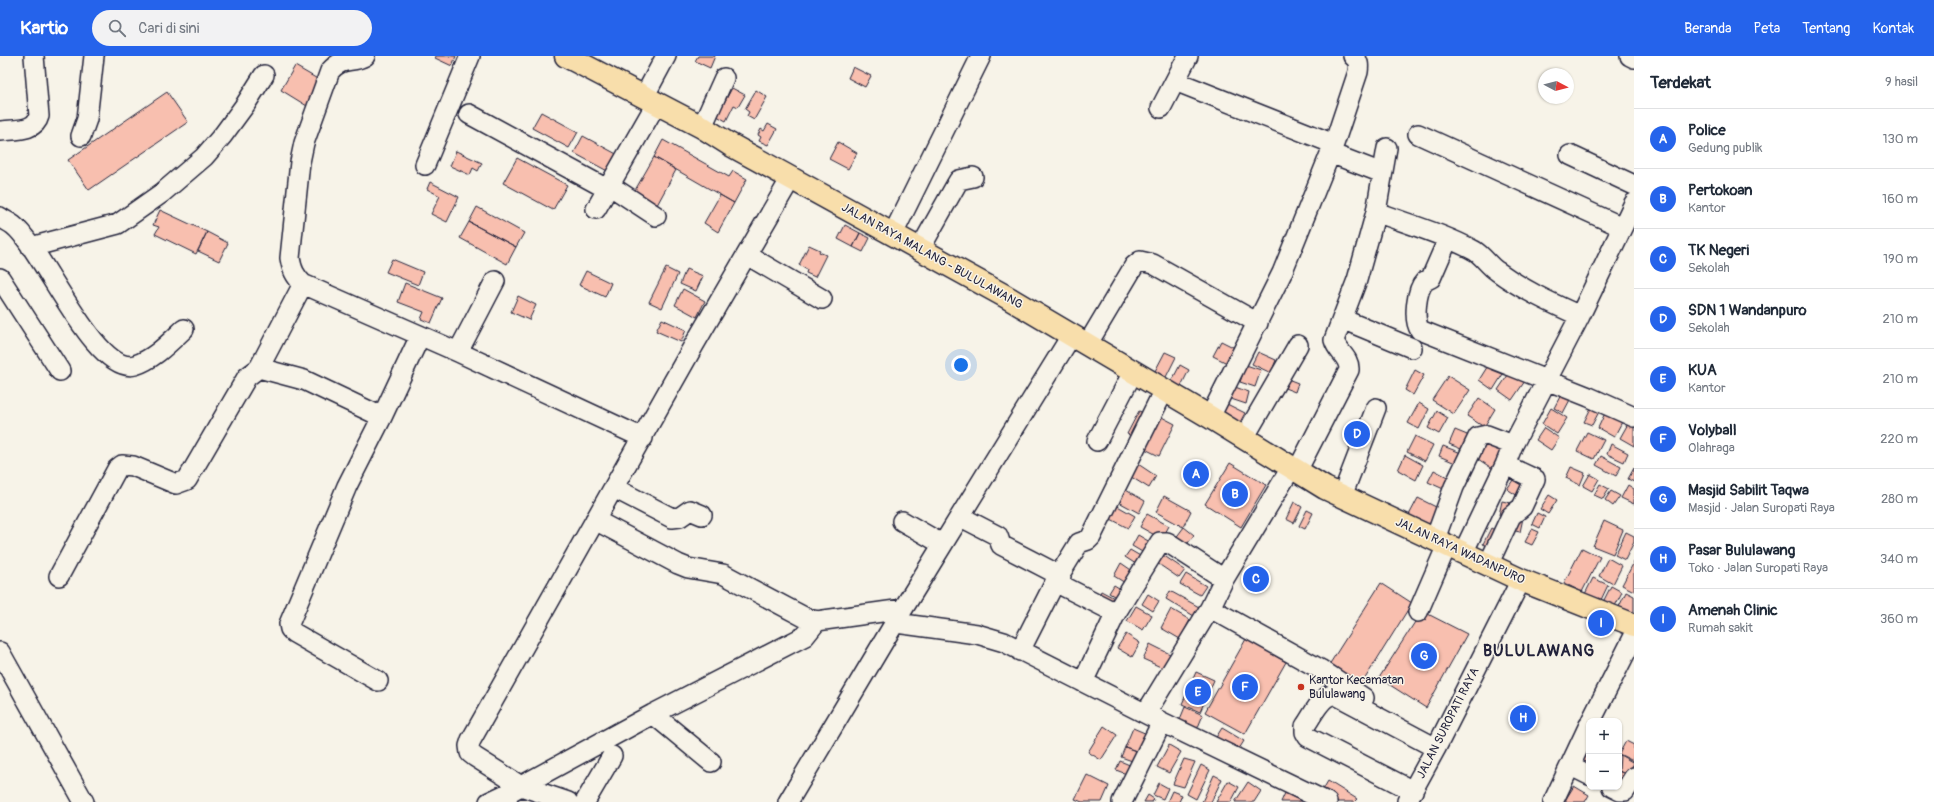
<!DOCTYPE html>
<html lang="id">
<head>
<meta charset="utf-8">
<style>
	:root { --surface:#fff; --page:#f2f2f3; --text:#1f2937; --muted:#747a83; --line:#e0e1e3; --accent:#2563eb }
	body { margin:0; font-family:Pangolin,sans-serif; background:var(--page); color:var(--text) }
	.controls { position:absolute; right:12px; bottom:12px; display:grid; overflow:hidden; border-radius:8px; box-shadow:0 1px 3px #0004 }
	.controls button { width:36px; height:36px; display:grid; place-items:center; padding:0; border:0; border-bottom:1px solid var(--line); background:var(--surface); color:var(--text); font:20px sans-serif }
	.compass { position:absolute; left:1538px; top:12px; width:36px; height:36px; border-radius:50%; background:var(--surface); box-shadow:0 1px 3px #0004; rotate:97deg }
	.you { position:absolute; left:961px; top:309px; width:14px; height:14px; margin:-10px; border:3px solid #fff; border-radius:50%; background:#1a73e8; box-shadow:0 0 0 6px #1a73e833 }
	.badge { display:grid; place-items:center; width:26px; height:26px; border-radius:50%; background:var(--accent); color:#fff; font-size:13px; font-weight:700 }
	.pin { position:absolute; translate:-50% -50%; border:2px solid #fff; box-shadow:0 1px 4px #0006 }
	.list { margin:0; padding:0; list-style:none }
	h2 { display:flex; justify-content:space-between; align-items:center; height:52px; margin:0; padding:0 16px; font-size:17px }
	h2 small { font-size:13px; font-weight:400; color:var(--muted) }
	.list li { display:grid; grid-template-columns:26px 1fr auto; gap:12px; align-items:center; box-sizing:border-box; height:60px; padding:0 16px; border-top:1px solid var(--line) }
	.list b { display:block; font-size:15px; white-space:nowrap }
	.list p { margin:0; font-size:13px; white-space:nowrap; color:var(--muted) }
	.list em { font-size:13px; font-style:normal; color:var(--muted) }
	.icon { flex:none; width:22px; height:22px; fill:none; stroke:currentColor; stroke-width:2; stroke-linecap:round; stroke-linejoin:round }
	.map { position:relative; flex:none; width:1634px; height:746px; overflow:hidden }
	header { display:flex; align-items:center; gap:24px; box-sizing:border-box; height:56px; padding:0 20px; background:var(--accent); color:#fff }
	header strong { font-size:19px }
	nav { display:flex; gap:22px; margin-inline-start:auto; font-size:14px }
	.search { width:280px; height:36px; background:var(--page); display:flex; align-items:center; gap:10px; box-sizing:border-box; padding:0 14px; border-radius:22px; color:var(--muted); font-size:15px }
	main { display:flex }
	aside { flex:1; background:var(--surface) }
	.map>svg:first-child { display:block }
	.building { fill:#f8bfaf; stroke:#22223b }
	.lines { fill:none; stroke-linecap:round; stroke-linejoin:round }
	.minor-casing { stroke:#22223b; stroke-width:22 }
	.major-casing { stroke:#22223b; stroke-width:25 }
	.minor { stroke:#f7f3e8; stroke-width:19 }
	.major { stroke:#f8deab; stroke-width:22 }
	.poi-dot { fill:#c8321e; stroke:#f7f3e8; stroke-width:1.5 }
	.labels { text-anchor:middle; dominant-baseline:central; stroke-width:3; stroke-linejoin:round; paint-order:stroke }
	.street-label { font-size:12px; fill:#22223b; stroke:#f7f3e8 }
	.poi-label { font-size:12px; fill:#22223b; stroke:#f7f3e8; text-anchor:start }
	.district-label { font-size:16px; font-weight:bold; letter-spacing:1px; fill:#22223b; stroke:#f7f3e8 }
</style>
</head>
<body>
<header>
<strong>Kartio</strong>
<div class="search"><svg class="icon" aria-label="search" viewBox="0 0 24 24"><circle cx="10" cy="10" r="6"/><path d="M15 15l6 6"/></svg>Cari di sini</div>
<nav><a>Beranda</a><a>Peta</a><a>Tentang</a><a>Kontak</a></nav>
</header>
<main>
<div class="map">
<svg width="1634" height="746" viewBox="0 0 1634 746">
	<rect width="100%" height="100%" fill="#f7f3e8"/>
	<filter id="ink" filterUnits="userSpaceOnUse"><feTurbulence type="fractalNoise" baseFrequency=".025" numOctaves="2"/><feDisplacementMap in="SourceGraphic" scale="8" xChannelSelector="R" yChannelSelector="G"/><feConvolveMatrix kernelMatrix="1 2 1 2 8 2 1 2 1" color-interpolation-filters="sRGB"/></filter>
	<g filter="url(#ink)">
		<!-- building -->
		<path class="building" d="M436,0H456L452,10L435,2Z
			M698,0H715L710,12L695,5Z
			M295,10L321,25L307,50L281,34Z
			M853,11L871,20L865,31L848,22Z
			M732,32L745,39L738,51L734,49L726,65L717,60Z
			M756,34L767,41L754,64L747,60L749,56L745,53Z
			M167,36L188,66L89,134L68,104Z
			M541,56L578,76L569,92L532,72Z
			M768,68L777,73L768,89L759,85L761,81L758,79L761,73L764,75Z
			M583,80L622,101L613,118L574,97Z
			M663,84L729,121L733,115L747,123L734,147L654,101Z
			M838,86L857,97L848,113L829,103Z
			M456,95L482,107L478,115L473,112L470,119L450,110Z
			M654,101L676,114L657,149L634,136Z
			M517,102L567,129L553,154L503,127Z
			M430,126L459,141L447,166L431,158L440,140L427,133Z
			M720,139L734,147L718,176L704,167Z
			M477,151L524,177L516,191L469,166Z
			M160,154L207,176L196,198L155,178L159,171L153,169Z
			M469,166L516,191L507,208L460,182Z
			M845,169L860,177L853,191L838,183Z
			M207,176L228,187L219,205L198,195Z
			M860,177L870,182L863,196L853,191Z
			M809,189L820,194L819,196L826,199L815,221L806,217L807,214L799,209Z
			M392,203L423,216L418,229L386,216Z
			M666,212L678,218L662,252L649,246Z
			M686,213L703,220L696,235L680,228Z
			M586,215L611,227L605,241L579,229Z
			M405,227L442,242L431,267L421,263L424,256L398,246Z
			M683,233L705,245L697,261L675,249Z
			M518,240L536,249L529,264L511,256Z
			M662,263L686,274L681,286L656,275Z
			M1221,285L1239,294L1231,309L1213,300Z
			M1165,296L1176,301L1165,323L1154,317Z
			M1258,296L1276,304L1271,317L1252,308Z
			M1489,308L1503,318L1493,334L1479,324Z
			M1180,309L1189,314L1178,336L1168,332Z
			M1246,309L1261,314L1255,331L1240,326Z
			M1415,314L1424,319L1413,339L1405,334Z
			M1510,316L1525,325L1512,344L1498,334Z
			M1448,320L1470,334L1454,358L1432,344Z
			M1285,322L1298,327L1295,336L1282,331Z
			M1235,331L1249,336L1246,348L1231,343Z
			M1563,335L1572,340L1563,357L1554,352Z
			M1479,342L1495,353L1484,371L1467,360Z
			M1225,347L1245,357L1238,370L1218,359Z
			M1419,347L1429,353L1419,373L1408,367Z
			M1593,348L1601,352L1592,369L1584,366Z
			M1551,352L1567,362L1557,378L1542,368Z
			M1139,355L1148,359L1136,382L1127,378Z
			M1437,355L1448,362L1439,378L1428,372Z
			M1606,355L1623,364L1614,381L1598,372Z
			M1156,358L1175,368L1159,400L1139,390Z
			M1629,366L1634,368V390L1620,382Z
			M1544,372L1559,382L1551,394L1536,384Z
			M1455,374L1472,381L1466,395L1449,388Z
			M1587,376L1604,384L1594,403L1577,395Z
			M1415,380L1433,389L1425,405L1407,396Z
			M1485,384L1507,399L1496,415L1475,401Z
			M1611,388L1628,397L1624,406L1607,398Z
			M1443,390L1464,398L1460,409L1439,400Z
			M1405,399L1423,409L1416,424L1398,414Z
			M1601,400L1621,411L1616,420L1596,409Z
			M1135,406L1156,420L1149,432L1128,419Z
			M1230,407L1266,429L1241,471L1205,448Z
			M1571,411L1585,417L1580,429L1566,422Z
			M1634,412V426L1628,423Z
			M1434,414L1455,425L1450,436L1428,426Z
			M1590,418L1599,423L1592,435L1583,430Z
			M1513,424L1524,431L1518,440L1507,433Z
			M1600,428L1609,433L1603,443L1594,439Z
			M1628,429L1634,433V448L1621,442Z
			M1124,433L1145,445L1139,457L1117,445Z
			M1611,435L1620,440L1613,450L1605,444Z
			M1549,439L1557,444L1548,458L1540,453Z
			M1164,440L1191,455L1183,471L1156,456Z
			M1418,442L1438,452L1428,471L1408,461Z
			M1502,445L1511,447L1508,461L1499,459Z
			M1294,446L1302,451L1294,467L1286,463Z
			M1114,448L1135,460L1128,472L1107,461Z
			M1307,454L1313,457L1305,473L1299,470Z
			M1537,457L1545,461L1540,472L1532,468Z
			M1147,458L1169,470L1162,483L1140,471Z
			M1513,460L1523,462L1520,476L1511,474Z
			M1604,465L1623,474L1613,498L1593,490Z
			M1184,471L1194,479L1182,495L1172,487Z
			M1491,472L1500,477L1492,492L1483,488Z
			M1532,473L1539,476L1532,489L1525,486Z
			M1626,476L1634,480V486L1625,504L1615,499Z
			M1138,479L1155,489L1149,500L1132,490Z
			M1582,492L1600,501L1582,536L1564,527Z
			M1130,494L1147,504L1142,512L1125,501Z
			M1160,497L1185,514L1179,522L1154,505Z
			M1608,502L1622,510L1613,528L1599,520Z
			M1634,506V535L1622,529Z
			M1121,507L1137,518L1130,530L1114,520Z
			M1186,518L1206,530L1200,539L1180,528Z
			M1593,522L1608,529L1600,546L1585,538Z
			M1381,527L1412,547L1361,629L1329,609Z
			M1114,529L1124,535L1119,543L1109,537Z
			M1611,530L1622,536L1613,554L1602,548Z
			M1101,535L1118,544L1112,554L1096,546Z
			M1170,535L1199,551L1194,560L1166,543Z
			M1626,536L1634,540V564L1617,555Z
			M1148,538L1159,545L1153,555L1142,548Z
			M1136,550L1152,559L1143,574L1127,565Z
			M1171,553L1190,564L1180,583L1161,572Z
			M1422,555L1467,578L1426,652L1379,622Z
			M1126,578L1140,587L1132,601L1117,592Z
			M1246,583L1286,606L1245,678L1205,656Z
			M1150,588L1172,599L1165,613L1143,603Z
			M1196,616L1214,624L1200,656L1182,648Z
			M1185,651L1203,659L1196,676L1178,668Z
			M1104,670L1117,679L1101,704L1088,696Z
			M1133,672L1147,678L1139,696L1125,691Z
			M1222,672L1244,685L1237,696L1215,683Z
			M1626,685L1634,689L1633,705L1619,698Z
			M1169,689L1181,696L1169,717L1157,711Z
			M1125,691L1139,696L1135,706L1121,701Z
			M1582,694L1589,698V715L1575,707Z
			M1620,699L1634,707L1627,719L1619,715Z
			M1184,703L1195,706L1184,731L1173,728Z
			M1120,705L1132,710L1129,719L1116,714Z
			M1201,709L1210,714L1196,743L1187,738Z
			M1619,715L1628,720L1619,731Z
			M1087,719L1109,730L1102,746H1082L1075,743Z
			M1214,719L1222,723L1211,746H1202Z
			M1228,725L1239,731L1231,746H1216Z
			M1328,725L1357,743L1354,746H1337L1321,737Z
			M1248,726L1261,735L1254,746H1235Z
			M1159,727L1168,732L1163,743L1153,739Z
			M1574,730L1589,739L1585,746H1564Z
			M1172,735L1182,739L1179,746H1167Z
			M1285,737L1301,745V746H1281Z
			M1148,739L1154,743L1152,746H1144Z"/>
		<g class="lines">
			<defs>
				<path id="minor" d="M365,0C350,8 344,0 330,15L304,87L300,106L290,202C292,214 295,220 303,228L458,296L643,382
					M1630,0L1634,2
					M1175,25L1334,88
					M644,41L666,0
					M1161,52L1188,0
					M469,58L607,133
					M702,71L724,22
					M0,75C14,73 35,76 39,60L34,0
					M1418,78L1622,171
					M81,80L87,63L94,0
					M1330,97L1382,117
					M1570,99L1634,129
					M425,109L470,0
					M609,129L656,160
					M596,153L656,48
					M1376,156C1408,168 1444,178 1475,195C1483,200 1489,210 1497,215C1523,234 1551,247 1580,260
					M0,161C4,164 9,166 13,169C42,191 95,320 135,309C154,303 170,286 184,273
					M893,178L981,0
					M1448,183L1431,222C1429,223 1427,224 1425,225C1416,234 1413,264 1420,274L1589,341L1634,361
					M31,191L118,168L162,137L204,101L223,79L245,49L264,19
					M920,193L956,129L959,124L973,121
					M747,199L822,243
					M0,222L60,315
					M1342,263L1412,292
					M1087,289L1134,210L1140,205L1153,208L1258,267
					M458,296L495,225
					M259,312L304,324L382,361L420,280
					M1210,361L1282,217L1334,88L1358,16C1359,9 1359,5 1353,0
					M1244,382L1298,289
					M1097,385L1133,316
					M1297,415L1349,314C1350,301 1337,296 1334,284L1357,224L1376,156L1387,92
					M614,432L672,462L680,461L690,454L702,459
					M1342,440L1376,352
					M961,461L998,480L1001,489L1061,520
					M595,464L678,508L688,512L723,518L806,562L817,565L903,553
					M902,465L942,488
					M1435,483L1454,431L1478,381L1487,379L1513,389
					M1463,497L1505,409L1513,389L1580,260L1634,147
					M1488,509L1511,460L1522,451L1535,423L1505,409
					M59,520L117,413L122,409L133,410L176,428L187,424L247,321L259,312L303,228
					M1055,526L1116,557
					M1210,552L1320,613L1364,642
					M1418,556L1447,489
					M896,567L977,578L1004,586L1162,666L1327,746
					M1020,595L1055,526L1079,487L1088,484L1091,481L1164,334
					M0,596L84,746
					M378,625L294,577L290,573L289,568L347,430L382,361
					M1083,626L1116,557L1160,486H1167L1224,523
					M1146,657L1210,552L1224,523L1291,412
					M653,658L711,706
					M1591,665L1634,580
					M1571,710L1589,719
					M1612,731L1620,735H1625L1634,721
					M1413,735L1308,681L1305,676V670C1313,660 1321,637 1336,639L1436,692
					M1407,745L1436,692L1521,524
					M489,746L508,737
					M507,746L508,737L653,658L805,580L817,565
					M568,746L521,730L475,701L470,697L469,690L471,684L694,289L791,122
					M585,746L612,700
					M788,746L903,553L1071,280
					M1122,746L1162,666
					M1553,746L1589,669"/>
				<path id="major" d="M566,0L702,71L729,88L1005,240L1210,361L1325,432L1521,524L1634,569"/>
			</defs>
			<!-- minor casing -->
			<use href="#minor" class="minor-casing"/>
			<!-- major casing -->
			<use href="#major" class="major-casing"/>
			<!-- minor -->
			<use href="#minor" class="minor"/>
			<!-- major -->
			<use href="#major" class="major"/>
		</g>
	</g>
	<!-- markers -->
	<circle class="poi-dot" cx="1301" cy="631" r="4"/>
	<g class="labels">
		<!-- street labels -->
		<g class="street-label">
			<text transform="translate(932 200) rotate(29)">JALAN RAYA MALANG - BULULAWANG</text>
			<text transform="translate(1460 495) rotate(25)">JALAN RAYA WADANPURO</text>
			<text transform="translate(1448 667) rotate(-63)">JALAN SUROPATI RAYA</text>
		</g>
		<!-- poi labels -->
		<g class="poi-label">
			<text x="1309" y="624">Kantor Kecamatan<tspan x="1309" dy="14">Bululawang</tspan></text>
		</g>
		<!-- district labels -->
		<g class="district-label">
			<text x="1539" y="595">BULULAWANG</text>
		</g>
	</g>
</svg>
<div class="controls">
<button>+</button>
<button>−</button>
</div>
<svg class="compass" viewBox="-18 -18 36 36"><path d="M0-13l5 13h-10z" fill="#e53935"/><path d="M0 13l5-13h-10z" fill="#747a83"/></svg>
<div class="you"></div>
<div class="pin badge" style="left:1196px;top:418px">A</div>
<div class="pin badge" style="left:1235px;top:438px">B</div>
<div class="pin badge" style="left:1256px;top:523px">C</div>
<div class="pin badge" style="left:1357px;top:378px">D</div>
<div class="pin badge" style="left:1198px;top:636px">E</div>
<div class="pin badge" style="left:1245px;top:631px">F</div>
<div class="pin badge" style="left:1424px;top:600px">G</div>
<div class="pin badge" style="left:1523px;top:662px">H</div>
<div class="pin badge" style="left:1601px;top:567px">I</div>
</div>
<aside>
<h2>Terdekat<small>9 hasil</small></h2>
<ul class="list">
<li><span class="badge">A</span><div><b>Police</b><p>Gedung publik</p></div><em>130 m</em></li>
<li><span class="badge">B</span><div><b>Pertokoan</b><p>Kantor</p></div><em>160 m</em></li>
<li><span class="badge">C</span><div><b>TK Negeri</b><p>Sekolah</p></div><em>190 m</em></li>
<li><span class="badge">D</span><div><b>SDN 1 Wandanpuro</b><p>Sekolah</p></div><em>210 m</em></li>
<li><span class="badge">E</span><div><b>KUA</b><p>Kantor</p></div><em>210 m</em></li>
<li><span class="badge">F</span><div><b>Volyball</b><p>Olahraga</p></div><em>220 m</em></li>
<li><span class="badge">G</span><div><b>Masjid Sabilit Taqwa</b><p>Masjid · Jalan Suropati Raya</p></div><em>280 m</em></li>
<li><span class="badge">H</span><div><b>Pasar Bululawang</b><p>Toko · Jalan Suropati Raya</p></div><em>340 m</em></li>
<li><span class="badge">I</span><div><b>Amenah Clinic</b><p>Rumah sakit</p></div><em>360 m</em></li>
</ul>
</aside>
</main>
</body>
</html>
